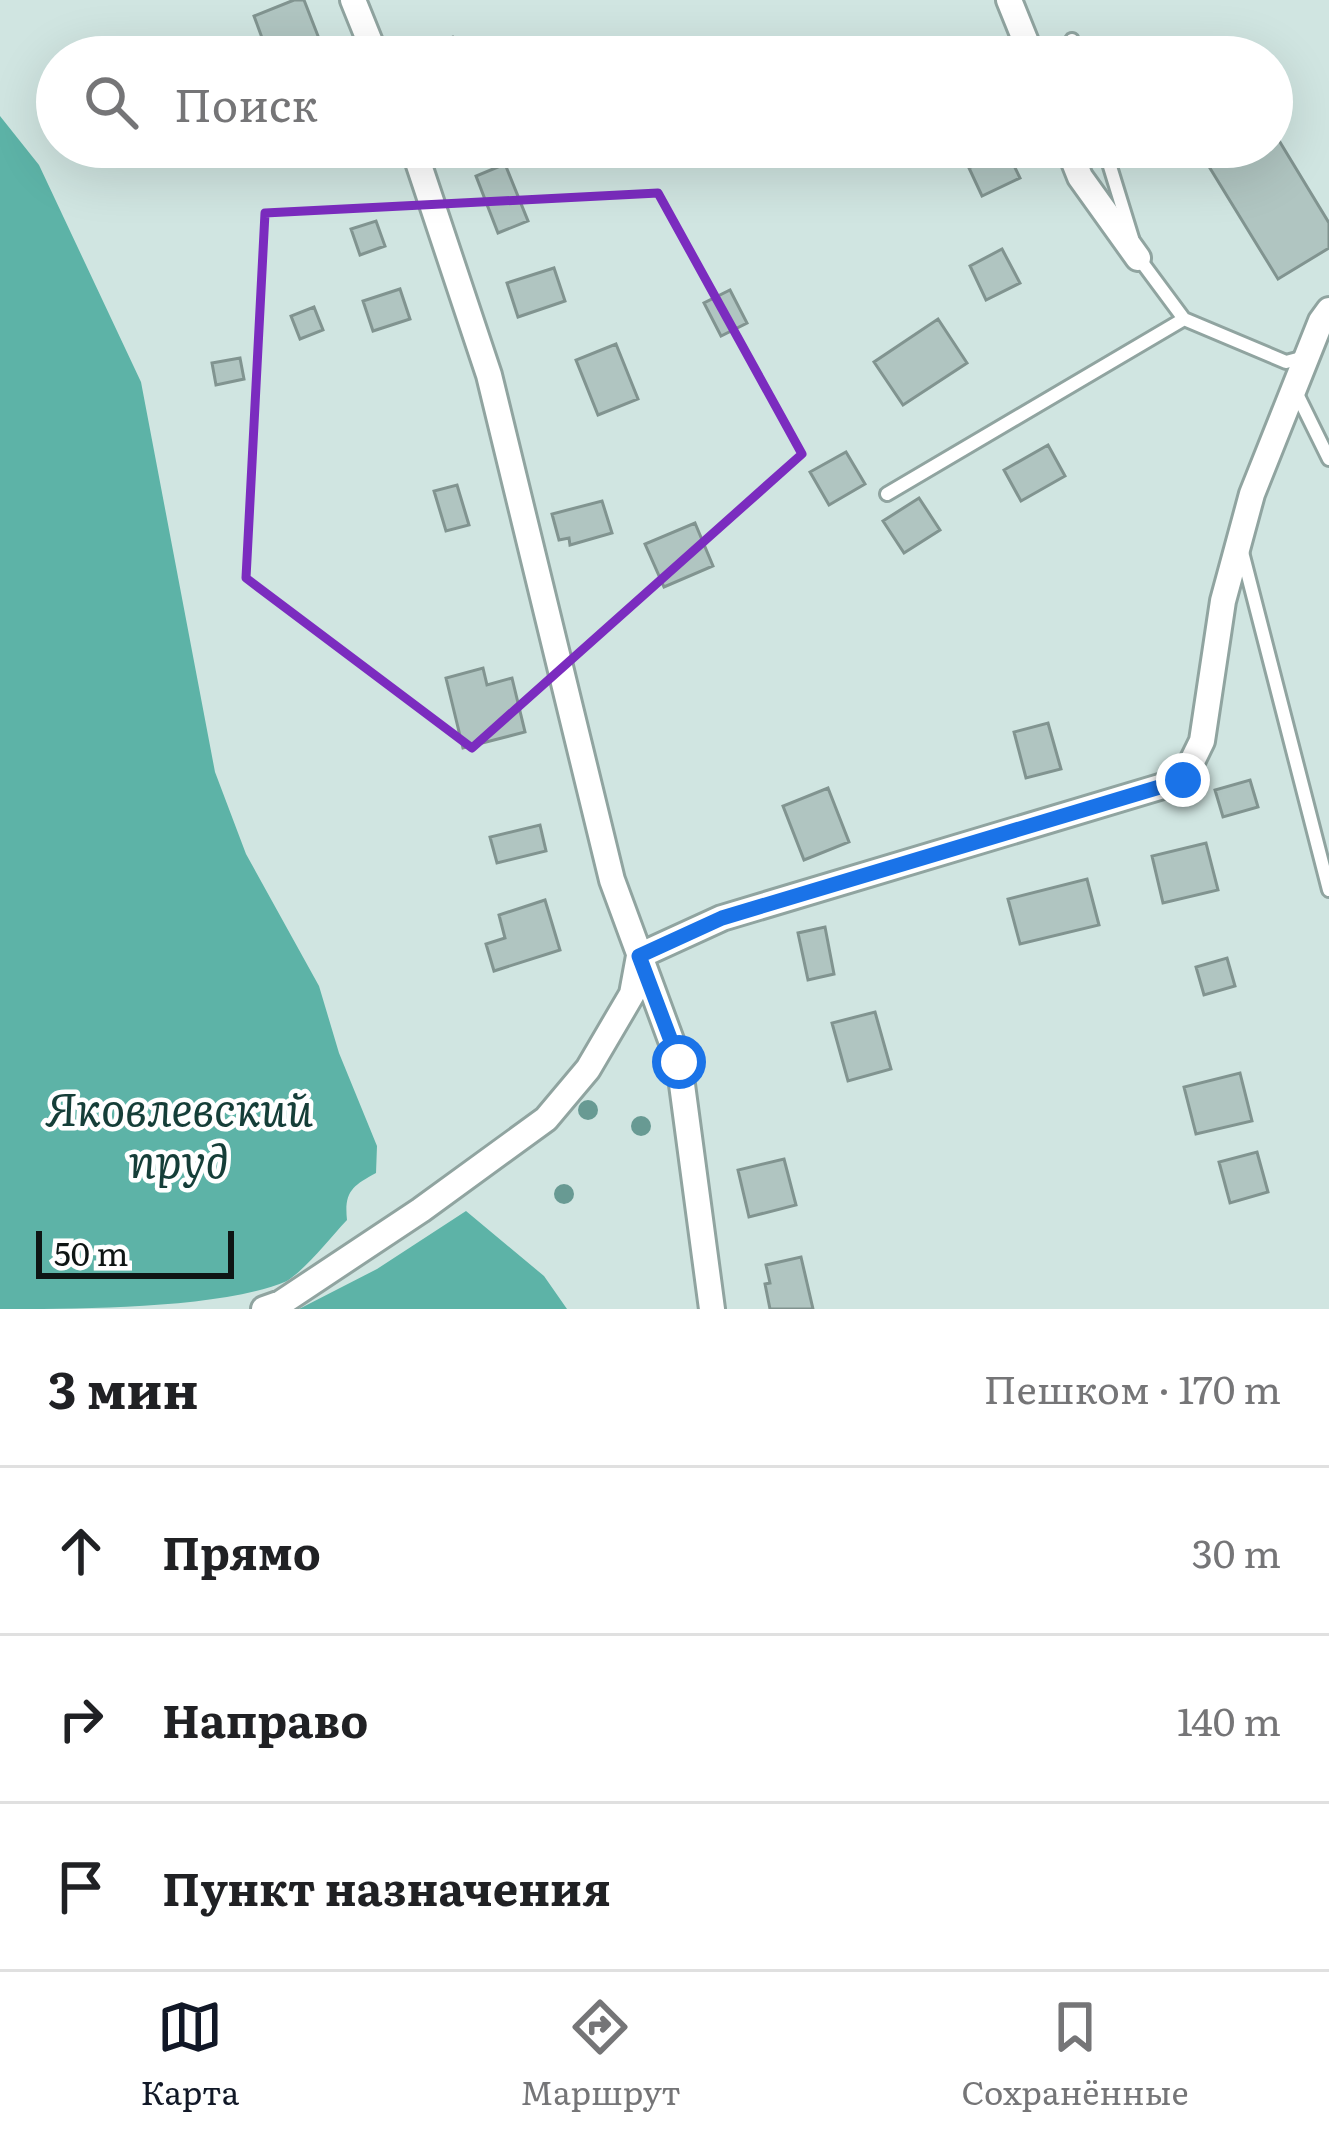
<!DOCTYPE html>
<html lang="ru">
<head>
<meta charset="utf-8">
<style>
	:root { --surface:#fff; --page:#f6f6f6; --text:#202124; --muted:#757577; --line:#e0e0e0; --accent:#111827 }
	body { margin:0; font-family:Literata,serif; background:var(--page); color:var(--text) }
	.scale { position:absolute; left:36px; bottom:30px; width:198px; box-sizing:border-box; padding-left:12px; border:6px solid #0e1514; border-top:0; font-size:33px; line-height:42px; white-space:nowrap; color:#0e1514; -webkit-text-stroke:9px #fff; paint-order:stroke }
	.stop { position:absolute; width:36px; height:36px; margin:-27px; border:9px solid #1a73e8; border-radius:50%; background:#fff }
	.stop.end { background:#1a73e8; border-color:#fff; box-shadow:0 3px 12px #0008 }
	.list { margin:0; padding:0; list-style:none }
	h2 { display:flex; justify-content:space-between; align-items:center; height:156px; margin:0; padding:0 48px; font-size:51px }
	h2 small { font-size:39px; font-weight:400; color:var(--muted) }
	.list li { display:grid; grid-template-columns:78px 1fr auto; gap:36px; align-items:center; box-sizing:border-box; height:168px; padding:0 48px; border-top:3px solid var(--line) }
	.list b { display:block; font-size:45px; white-space:nowrap }
	.list em { font-size:39px; font-style:normal; color:var(--muted) }
	.icon { flex:none; width:66px; height:66px; fill:none; stroke:currentColor; stroke-width:2; stroke-linecap:round; stroke-linejoin:round }
	.map { position:relative; flex:none; width:1329px; height:1309px; overflow:hidden }
	.search { position:absolute; background:var(--surface); box-shadow:0 12px 48px #0002; left:36px; right:36px; top:36px; height:132px; display:flex; align-items:center; gap:30px; box-sizing:border-box; padding:0 42px; border-radius:66px; color:var(--muted); font-size:45px }
	.sheet { height:660px; background:var(--surface) }
	nav { display:flex; justify-content:space-around; align-items:center; box-sizing:border-box; height:168px; border-top:3px solid var(--line); background:var(--surface); font-size:33px; color:var(--muted) }
	nav a { display:grid; justify-items:center; gap:6px }
	nav .on { color:var(--accent) }
	.map>svg:first-child { display:block }
	.water { fill:#5db3a7 }
	.building { fill:#b0c5c1; stroke:#819490; stroke-width:3 }
	.lines { fill:none; stroke-linecap:round; stroke-linejoin:round }
	.service-casing { stroke:#90a4a0; stroke-width:18 }
	.minor-casing { stroke:#90a4a0; stroke-width:30 }
	.service { stroke:#fff; stroke-width:12 }
	.minor { stroke:#fff; stroke-width:24 }
	.tree { fill:#689a93 }
	.route { stroke:#1a73e8; stroke-width:15 }
	.marked { fill:none; stroke:#7b2cbf; stroke-width:9; stroke-linejoin:round }
	.labels { text-anchor:middle; dominant-baseline:central; stroke-width:9; stroke-linejoin:round; paint-order:stroke }
	.water-label { font-size:45px; font-style:italic; fill:#153e38; stroke:#fff }
</style>
</head>
<body>
<div class="map">
<svg width="1329" height="1309" viewBox="0 0 1329 1309">
	<rect width="100%" height="100%" fill="#d0e5e1"/>
	<!-- water -->
	<path class="water" d="M0,116L39,165L141,382L215,772L246,854L319,986L339,1053L377,1146L376,1173C352,1186 344,1192 347,1220C328,1240 309,1266 287,1281C221,1309 79,1309 0,1309Z
		M466,1211L544,1276L567,1309H299L377,1269Z"/>
	<!-- building -->
	<path class="building" d="M294,0H304L325,54L269,57L254,16Z
		M453,37L461,42L468,57H413L443,47L445,41Z
		M1272,129L1329,223V248L1278,279L1197,147H1272Z
		M1007,151L1020,178L982,196L969,168Z
		M505,164L528,221L498,233L476,176Z
		M376,221L385,246L360,255L351,229Z
		M1002,249L1020,283L986,300L970,266Z
		M554,268L565,301L518,317L507,283Z
		M400,289L410,319L373,331L363,301Z
		M730,290L747,323L721,336L704,303Z
		M314,307L323,330L300,339L291,316Z
		M938,319L967,363L903,405L874,362Z
		M616,344L638,399L598,415L576,360Z
		M240,358L244,379L216,385L212,363Z
		M1048,445L1065,476L1021,501L1004,470Z
		M846,452L865,484L829,505L810,472Z
		M457,485L469,525L446,531L434,491Z
		M919,498L940,530L904,553L883,521Z
		M602,501L612,533L570,545L569,538L559,540L552,514Z
		M695,523L713,566L664,587L645,544Z
		M483,668L487,685L512,678L525,732L463,748L446,678Z
		M1048,723L1061,769L1026,778L1014,732Z
		M1250,780L1258,807L1223,817L1215,790Z
		M828,788L849,842L804,860L783,806Z
		M540,825L546,851L497,863L490,837Z
		M1206,843L1218,890L1163,903L1152,856Z
		M1087,879L1099,925L1020,944L1008,899Z
		M545,900L560,950L494,971L486,944L505,938L499,915Z
		M825,927L834,974L808,980L798,933Z
		M1227,958L1235,986L1204,995L1196,967Z
		M875,1012L891,1069L848,1081L832,1023Z
		M1240,1073L1252,1121L1196,1134L1184,1087Z
		M1257,1152L1268,1192L1230,1203L1219,1162Z
		M784,1159L796,1205L749,1217L738,1170Z
		M801,1257L813,1309H770L765,1284L770,1283L766,1265Z"/>
	<g class="lines">
		<defs>
			<path id="service" d="M1072,40L1077,57
				M1104,147L1132,238
				M1138,257L1184,319L1286,362L1305,357
				M1295,390L1329,459
				M887,494L1184,319
				M1242,552L1329,890"/>
			<path id="minor" d="M353,0L376,57
				M1009,0L1032,57
				M413,147L489,375L612,880L679,1062L712,1309
				M1068,147L1080,177L1138,258
				M264,1309L281,1303L421,1210L546,1119L588,1069L632,994L639,956L722,918L1183,780L1202,741L1223,601L1252,494L1321,321L1329,310"/>
		</defs>
		<!-- service casing -->
		<use href="#service" class="service-casing"/>
		<!-- minor casing -->
		<use href="#minor" class="minor-casing"/>
		<!-- service -->
		<use href="#service" class="service"/>
		<!-- minor -->
		<use href="#minor" class="minor"/>
	</g>
	<!-- trees -->
	<g class="tree">
		<circle cx="588" cy="1110" r="10"/>
		<circle cx="641" cy="1126" r="10"/>
		<circle cx="564" cy="1194" r="10"/>
	</g>
	<g class="lines">
		<!-- route -->
		<path class="route" d="M679,1062L639,956L722,918L1183,780"/>
	</g>
	<!-- marked area -->
	<path class="marked" d="M658,193L802,454L472,748L246,578L265,213Z"/>
	<g class="labels">
		<!-- water labels -->
		<g class="water-label">
			<text x="179" y="1106">Яковлевский<tspan x="179" dy="52">пруд</tspan></text>
		</g>
	</g>
</svg>
<div class="scale">50 m</div>
<div class="stop" style="left:679px;top:1062px"></div>
<div class="stop end" style="left:1183px;top:780px"></div>
<div class="search"><svg class="icon" aria-label="search" viewBox="0 0 24 24"><circle cx="10" cy="10" r="6"/><path d="M15 15l6 6"/></svg>Поиск</div>
</div>
<section class="sheet">
<h2>3 мин<small>Пешком · 170 m</small></h2>
<ul class="list">
<li><svg class="icon" aria-label="ahead" viewBox="0 0 24 24"><path d="M12 20V5M6 11l6-6 6 6"/></svg><div><b>Прямо</b></div><em>30 m</em></li>
<li><svg class="icon" aria-label="right" viewBox="0 0 24 24"><path d="M7 20v-9h11M14 6l5 5-5 5"/></svg><div><b>Направо</b></div><em>140 m</em></li>
<li><svg class="icon" aria-label="arrive" viewBox="0 0 24 24"><path d="M6 21V4h12l-3 4 3 4H6"/></svg><div><b>Пункт назначения</b></div></li>
</ul>
</section>
<nav>
<a class="on"><svg class="icon" aria-label="map" viewBox="0 0 24 24"><path d="M3 6l6-2 6 2 6-2v14l-6 2-6-2-6 2zM9 4v14M15 6v14"/></svg>Карта</a>
<a><svg class="icon" aria-label="directions" viewBox="0 0 24 24"><path d="M12 3l9 9-9 9-9-9zM9 14v-3h6M13 9l2 2-2 2"/></svg>Маршрут</a>
<a><svg class="icon" aria-label="saved" viewBox="0 0 24 24"><path d="M7 4h10v16l-5-4-5 4z"/></svg>Сохранённые</a>
</nav>
</body>
</html>
